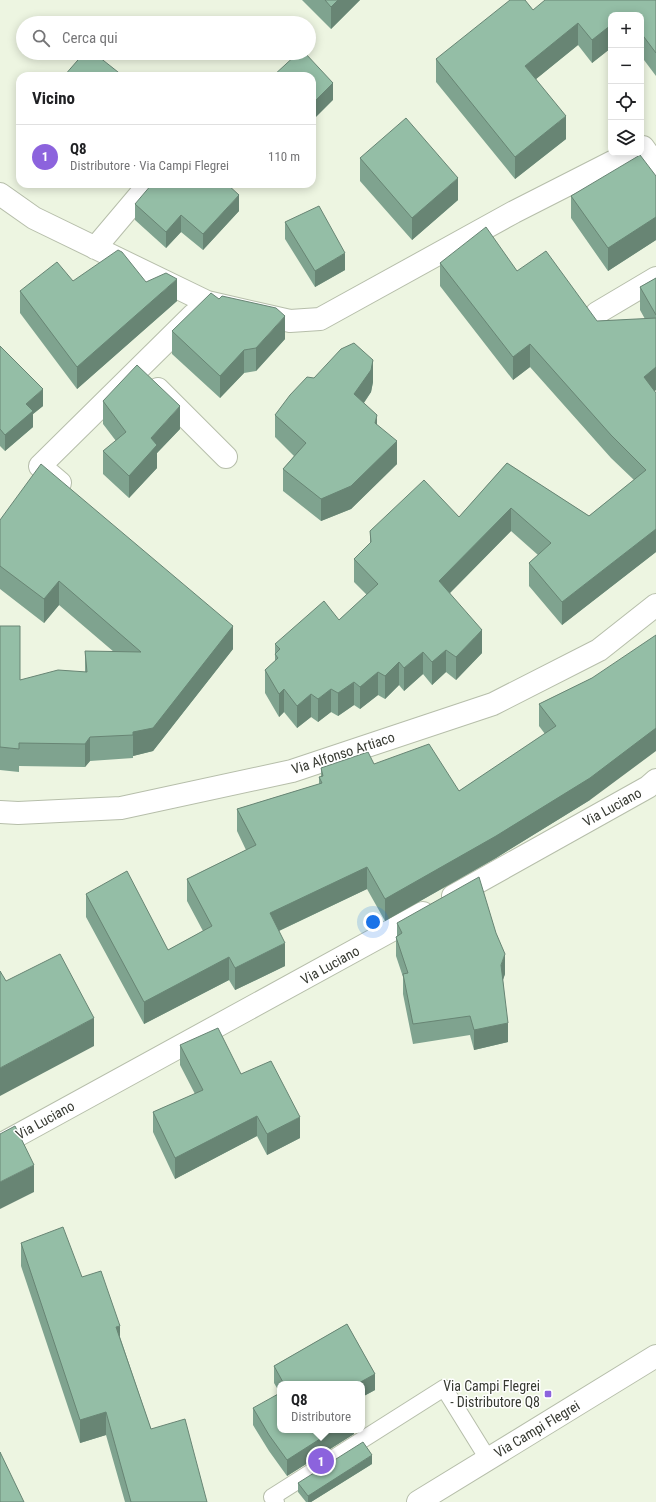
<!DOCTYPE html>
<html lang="it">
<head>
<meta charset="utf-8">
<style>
	:root { --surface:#fff; --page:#f6f6f6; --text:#202124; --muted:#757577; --line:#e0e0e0; --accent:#8c63dd }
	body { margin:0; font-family:"Roboto Condensed",sans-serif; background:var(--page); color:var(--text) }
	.controls { position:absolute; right:12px; top:12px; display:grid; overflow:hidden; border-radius:8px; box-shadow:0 2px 10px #0003 }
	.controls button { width:36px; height:36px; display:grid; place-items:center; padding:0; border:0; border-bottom:1px solid var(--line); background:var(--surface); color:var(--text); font:20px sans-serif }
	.you { position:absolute; left:373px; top:922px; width:14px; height:14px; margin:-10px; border:3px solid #fff; border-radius:50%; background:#1a73e8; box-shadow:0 0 0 6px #1a73e833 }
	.badge { display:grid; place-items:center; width:26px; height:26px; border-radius:50%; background:var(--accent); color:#fff; font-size:13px; font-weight:700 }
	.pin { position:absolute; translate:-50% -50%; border:2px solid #fff; box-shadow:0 1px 4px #0006 }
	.popup { position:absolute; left:277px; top:1381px; width:88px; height:52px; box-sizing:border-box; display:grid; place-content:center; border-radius:8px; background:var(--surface); filter:drop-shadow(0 1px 3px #0005); font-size:13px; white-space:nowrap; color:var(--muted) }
	.popup b { font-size:15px; color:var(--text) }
	.popup::after { content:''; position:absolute; left:50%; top:100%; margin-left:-8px; border:8px solid transparent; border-top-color:var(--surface) }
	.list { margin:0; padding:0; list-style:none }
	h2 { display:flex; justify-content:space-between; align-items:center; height:52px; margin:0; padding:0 16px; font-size:17px }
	h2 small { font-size:13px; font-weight:400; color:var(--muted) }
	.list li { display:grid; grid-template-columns:26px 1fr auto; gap:12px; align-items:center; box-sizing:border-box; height:64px; padding:0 16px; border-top:1px solid var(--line) }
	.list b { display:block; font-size:15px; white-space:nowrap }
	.list p { margin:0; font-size:13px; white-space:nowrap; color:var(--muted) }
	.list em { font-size:13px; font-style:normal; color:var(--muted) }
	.icon { flex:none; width:22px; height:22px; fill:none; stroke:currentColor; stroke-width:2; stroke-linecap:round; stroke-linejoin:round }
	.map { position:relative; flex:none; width:656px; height:1502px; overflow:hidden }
	.search { position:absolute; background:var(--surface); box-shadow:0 2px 10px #0003; left:16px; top:16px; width:300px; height:44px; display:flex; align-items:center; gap:10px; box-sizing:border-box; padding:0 14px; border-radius:22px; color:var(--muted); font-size:15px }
	.panel { position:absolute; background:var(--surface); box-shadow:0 2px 10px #0003; left:16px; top:72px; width:300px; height:116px; border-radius:12px }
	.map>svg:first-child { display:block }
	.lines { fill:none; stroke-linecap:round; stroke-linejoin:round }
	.service-casing { stroke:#b6beaa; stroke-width:18 }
	.minor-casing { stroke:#b6beaa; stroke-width:24 }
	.secondary-casing { stroke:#b6beaa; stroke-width:24 }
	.service { stroke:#fff; stroke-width:16 }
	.minor { stroke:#fff; stroke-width:22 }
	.secondary { stroke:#fff; stroke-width:22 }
	.wall { fill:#7fa38f }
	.shaded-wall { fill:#688574 }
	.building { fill:#94bea6; stroke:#688574 }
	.poi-dot { fill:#8c63dd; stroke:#fff; stroke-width:1.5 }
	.labels { text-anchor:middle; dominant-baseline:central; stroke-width:3; stroke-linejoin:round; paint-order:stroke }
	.street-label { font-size:14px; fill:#373a32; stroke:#fff }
	.poi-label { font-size:14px; fill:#373a32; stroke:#fff; text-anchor:end }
</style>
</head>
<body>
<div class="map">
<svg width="656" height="1502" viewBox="0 0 656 1502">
	<rect width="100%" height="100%" fill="#edf5e1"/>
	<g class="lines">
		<defs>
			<path id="service" d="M276,1502L272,1497L444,1388L488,1459"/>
			<path id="minor" d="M643,147L656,165
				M0,194L34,218L207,302L290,321L320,319L514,212L630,153
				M95,248L149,184
				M597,313L656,278
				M158,389L226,457
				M60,483L40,466L193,315
				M453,896L648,787L656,780
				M0,1145L423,913"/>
			<path id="secondary" d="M0,812L18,813L121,808L292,771L493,704L599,650L656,605
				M418,1502L656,1356"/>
		</defs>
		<!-- service casing -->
		<use href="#service" class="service-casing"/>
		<!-- minor casing -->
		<use href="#minor" class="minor-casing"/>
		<!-- secondary casing -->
		<use href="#secondary" class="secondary-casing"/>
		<!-- service -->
		<use href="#service" class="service"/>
		<!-- minor -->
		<use href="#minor" class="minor"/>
		<!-- secondary -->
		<use href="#secondary" class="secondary"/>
	</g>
	<!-- wall -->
	<path class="wall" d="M302,0H360L331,29Z
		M656,0V76L641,56V15H611V48L592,63L578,45L536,79L566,139L515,179L436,82V59L533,10Z
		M360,158L458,200L412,240L360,181Z
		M656,176V240L608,271L571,218V196Z
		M135,204L239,211L203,250L181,232L166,248L135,220Z
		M285,222L345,270L315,287L285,239Z
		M440,263L517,271L597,321L645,319L640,310V287L656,278V390L654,391L656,552L562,625L529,586V563L538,555L511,531L450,593L482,653L456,680L446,672L432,685L423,674L404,691L399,685L385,699L378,695L360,709L354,705L338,716L331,712L318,722L311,717L297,728L284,712L279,717L265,693V670L275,661V644L339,620L367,595L354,582V559L370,544V531L459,517L507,463L589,516L634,480L611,458L530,367L513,380L440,286Z
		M73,281L146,282L177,301L77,389L20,313V291Z
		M172,331L285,339L256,371L244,373L220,398L172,354Z
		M0,346L43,406L33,414V427L5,451L0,446Z
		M314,378L373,382L371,392L364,403L377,425L397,464L351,509L321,521L283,491V469L294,456L275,437V415Z
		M103,401L180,429L157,453V468L129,498L103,474V451L116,441L103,424Z
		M0,520L233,649L153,751L133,756V758L90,761L85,767L19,766V772L0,770V626L20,680L85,672V651L114,652L59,605L44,623L0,589Z
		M592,678L590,800L496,858L385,921L367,889L279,931L285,966L235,990L229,980L144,1024L86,917V894L168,950L203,931L187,901V879L246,850L237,831V809L319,784V777H321V768L374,764L459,791L545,734L539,726V704Z
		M397,923L505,974L503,980L508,1042L474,1050L470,1035L413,1044L403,994V977L396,956V937L397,936Z
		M180,1045L241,1074L300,1138L267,1155L257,1136L175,1179L153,1132V1112L195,1094L180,1065Z
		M21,1243L82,1277L120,1337L151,1429L207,1502H125L106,1435L80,1443L21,1266Z
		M347,1324L375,1374V1390L362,1397V1384H280V1393L274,1383V1366Z
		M253,1408L354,1430V1434L287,1476L269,1451L253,1425Z
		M372,1464L311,1502H306L298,1492V1483Z"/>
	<!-- shaded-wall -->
	<path class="shaded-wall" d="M338,0H360L331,29V7Z
		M578,23V45L525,88V66Z
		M611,25V48L592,63V40Z
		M333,83V100L312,121V104Z
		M566,116V139L515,179V157Z
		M458,178V200L412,240V218Z
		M239,195V211L203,250V234Z
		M181,215V232L166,248V232Z
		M656,217V240L608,271V248Z
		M345,253V270L315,287V271Z
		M177,279V301L77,389V367Z
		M285,316V339L256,371V348Z
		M530,344V367L513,380V357Z
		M244,350V373L220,398V376Z
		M373,360V382L371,392L354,417V394Z
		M656,367V390L644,400V377Z
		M43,389V406L33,414V427L5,451V435L26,404Z
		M180,406V429L157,453V468L129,498V476L151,438Z
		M377,415V438L375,423Z
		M397,441V464L351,509L321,521V499Z
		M511,508V531L439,604V581Z
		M656,529V552L562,625V602Z
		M59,581V605L44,623V599Z
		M233,626V649L153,751L133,756V732Z
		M482,630V653L456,680V657Z
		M446,650V672L432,685V662Z
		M423,652V674L404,691V668Z
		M399,662V685L385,699V676Z
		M378,672V695L360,709V687Z
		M354,682V705L338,716V693Z
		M284,689V712L279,717V694Z
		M331,689V712L318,722V699Z
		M311,694V717L297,728V706Z
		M656,728V751L590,800L496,858L385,921V899Z
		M90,737V761L85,767V744Z
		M367,867V889L270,935V913Z
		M285,943V966L235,990V968Z
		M505,954V974L501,985V965Z
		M229,957V980L144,1024V1002Z
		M94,1018V1046L0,1096V1068Z
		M508,1023V1042L474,1050V1030Z
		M257,1116V1136L175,1179V1158Z
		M300,1117V1138L267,1155V1134Z
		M34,1165V1192L0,1209V1182Z
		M120,1326V1349L116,1327Z
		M375,1374V1390L362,1397V1384H357Z
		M106,1412V1435L80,1443V1420Z
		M334,1430H354V1434L287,1476V1460Z
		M372,1455V1464L311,1502H308V1496Z"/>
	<!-- building -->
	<path class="building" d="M325,0H338L331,7Z
		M510,0H525L533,10L545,0H656V53L641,33V15H627L626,13L624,15H611V25L592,40L578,23L525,66L566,116L515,157L436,59Z
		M84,53H94L123,76H64Z
		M298,53H305L333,83L312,104V76H273Z
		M406,118L458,178L412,218L360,158Z
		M640,155L656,176V217L608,248L571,196Z
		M152,184H227L239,195L203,234L181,215L166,232L135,204Z
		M319,206L345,253L315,271L285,222Z
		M486,227L517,271L546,251L597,321L656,318V367L644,377L656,393V529L562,602L529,563L551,543L511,508L439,581L482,630L456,657L446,650L432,662L423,652L404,668L399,662L385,676L378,672L360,687L354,682L338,693L331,689L318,699L311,694L297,706L284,689L279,694L265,670L278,658L275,654L280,649L275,644L324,601L339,620L378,584L354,559L371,542L370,531L424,480L459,517L507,463L589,516L646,470L611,435L530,344L513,357L440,263Z
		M118,250L122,252L146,282L166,273L177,279L77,367L20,291L57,262L73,281Z
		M656,278V315L640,287Z
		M211,293L219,299L222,296L276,308L285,316L256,348L244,350L220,376L172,331Z
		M354,343L373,360L371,370L354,394L377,415L375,423L397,441L351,486L321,499L283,469L306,443L275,415L290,395L307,377L314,378L341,349Z
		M0,346L43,389L26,404L33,411L5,435L0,429Z
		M137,365L180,406L151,438L157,445L129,476L103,451L126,432L103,401Z
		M41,464L233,626L153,728L133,732V735L90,737L85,744L19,743V749L0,747V626H20V680L58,670L87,672L85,651L141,652L59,581L44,599L0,566V520Z
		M656,635V728L590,778L496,836L385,899L367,867L270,913L285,943L235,968L229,957L144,1002L86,894L127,871L168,950L212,926L187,879L256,845L237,809L322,783L319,777L323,776L321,768L368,752L374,764L429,744L459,791L556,726L539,704L592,678Z
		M479,877L496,933L505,954L501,965L508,1023L474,1030L470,1016L413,1024L403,974L408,973L396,937L402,933L397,923Z
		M60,954L94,1018L0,1068V971L6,981Z
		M218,1028L241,1074L271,1061L300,1117L267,1134L257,1116L175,1158L153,1112L203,1090L180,1045Z
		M15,1126L34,1165L0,1182V1134Z
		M63,1227L82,1277L101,1271L120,1326L116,1327L151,1429L185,1419L207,1502H131L106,1412L80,1420L21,1243Z
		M347,1324L375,1374L357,1384H284L274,1366Z
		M280,1393V1430H334L287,1460L269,1435L253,1408Z
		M363,1442L372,1455L308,1496L298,1483Z
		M0,1452L24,1502H0Z"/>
	<!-- markers -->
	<rect class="poi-dot" x="544" y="1390" width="8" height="8" rx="2"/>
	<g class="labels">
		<!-- street labels -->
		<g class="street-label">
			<text transform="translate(343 753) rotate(-18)">Via Alfonso Artiaco</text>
			<text transform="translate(612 807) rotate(-29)">Via Luciano</text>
			<text transform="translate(330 965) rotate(-29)">Via Luciano</text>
			<text transform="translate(45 1120) rotate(-29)">Via Luciano</text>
			<text transform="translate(537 1429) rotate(-31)">Via Campi Flegrei</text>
		</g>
		<!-- poi labels -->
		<g class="poi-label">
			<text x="540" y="1386">Via Campi Flegrei<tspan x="540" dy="16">- Distributore Q8</tspan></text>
		</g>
	</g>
</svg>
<div class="controls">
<button>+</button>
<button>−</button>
<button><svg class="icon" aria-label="locate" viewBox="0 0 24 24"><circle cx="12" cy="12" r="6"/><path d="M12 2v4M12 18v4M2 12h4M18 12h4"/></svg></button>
<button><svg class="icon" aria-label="layers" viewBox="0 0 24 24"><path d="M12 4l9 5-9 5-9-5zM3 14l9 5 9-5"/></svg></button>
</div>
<div class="you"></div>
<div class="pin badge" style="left:321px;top:1461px">1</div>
<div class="popup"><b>Q8</b>Distributore</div>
<div class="search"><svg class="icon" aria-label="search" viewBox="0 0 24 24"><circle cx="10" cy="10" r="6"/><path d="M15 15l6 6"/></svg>Cerca qui</div>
<section class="panel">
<h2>Vicino<small></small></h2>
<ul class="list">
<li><span class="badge">1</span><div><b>Q8</b><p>Distributore · Via Campi Flegrei</p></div><em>110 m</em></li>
</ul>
</section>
</div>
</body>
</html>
